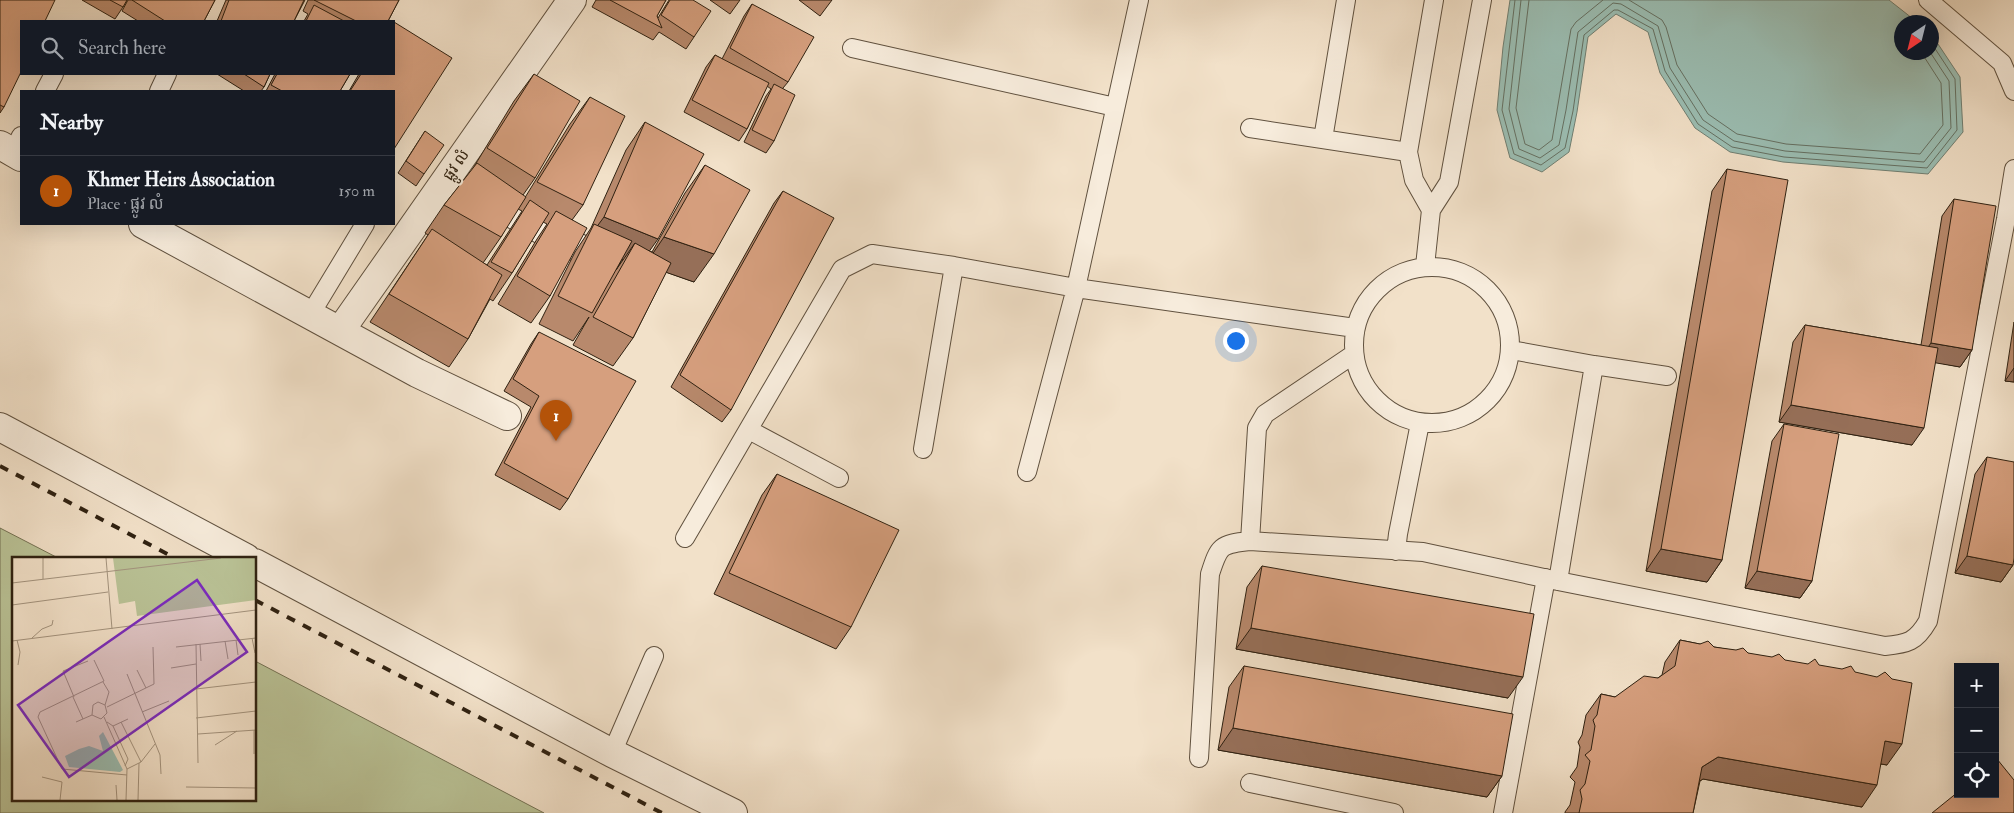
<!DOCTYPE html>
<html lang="en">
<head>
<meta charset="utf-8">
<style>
	:root { --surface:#171b24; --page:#20242c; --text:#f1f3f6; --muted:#9ea1a6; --line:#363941; --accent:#b45309 }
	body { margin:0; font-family:"IM FELL Double Pica","Noto Sans Khmer",serif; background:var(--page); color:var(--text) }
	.controls { position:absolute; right:15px; bottom:15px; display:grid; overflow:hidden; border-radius:0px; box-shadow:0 5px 20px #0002 }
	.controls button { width:45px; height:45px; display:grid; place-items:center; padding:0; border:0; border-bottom:1px solid var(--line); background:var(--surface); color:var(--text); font:25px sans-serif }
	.compass { position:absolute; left:1894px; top:15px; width:45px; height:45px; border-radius:50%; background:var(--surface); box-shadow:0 5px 20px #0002; rotate:215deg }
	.you { position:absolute; left:1235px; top:340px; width:18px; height:18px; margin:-12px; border:4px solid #fff; border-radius:50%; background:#1a73e8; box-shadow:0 0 0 8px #1a73e833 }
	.badge { display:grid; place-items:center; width:32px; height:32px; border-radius:50%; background:var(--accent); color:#fff; font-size:16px; font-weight:700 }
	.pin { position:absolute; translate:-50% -41px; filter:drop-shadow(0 1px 2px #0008) }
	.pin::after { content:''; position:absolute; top:26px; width:18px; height:15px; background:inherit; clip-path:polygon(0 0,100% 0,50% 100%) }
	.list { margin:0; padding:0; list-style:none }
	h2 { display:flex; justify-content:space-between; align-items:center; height:65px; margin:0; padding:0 20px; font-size:21px }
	h2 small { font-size:16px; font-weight:400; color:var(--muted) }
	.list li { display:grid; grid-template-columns:32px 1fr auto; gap:15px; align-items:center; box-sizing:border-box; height:70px; padding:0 20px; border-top:1px solid var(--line) }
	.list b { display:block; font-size:19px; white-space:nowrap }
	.list p { margin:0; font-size:16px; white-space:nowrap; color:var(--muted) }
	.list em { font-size:16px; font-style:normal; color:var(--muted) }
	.icon { flex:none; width:28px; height:28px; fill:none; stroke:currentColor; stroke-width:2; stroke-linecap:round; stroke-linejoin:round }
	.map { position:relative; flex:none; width:2014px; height:813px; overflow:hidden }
	.search { position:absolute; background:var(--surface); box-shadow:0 5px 20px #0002; left:20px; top:20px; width:375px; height:55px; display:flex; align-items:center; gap:12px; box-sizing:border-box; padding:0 18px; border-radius:0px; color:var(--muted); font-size:19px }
	.panel { position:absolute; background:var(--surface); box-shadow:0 5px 20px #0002; left:20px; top:90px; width:375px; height:135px; border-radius:0px }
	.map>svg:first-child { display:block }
	.green { fill:#bac397; stroke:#747254 }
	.water { fill:#9bbeb3; stroke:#707f72 }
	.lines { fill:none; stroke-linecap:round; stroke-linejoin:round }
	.shore { stroke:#657062; stroke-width:1 }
	.lane-casing { stroke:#60513f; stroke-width:20 }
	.street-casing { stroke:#60513f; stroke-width:30 }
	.lane { stroke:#f7ecdc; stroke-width:18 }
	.street { stroke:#f7ecdc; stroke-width:28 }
	.rail { stroke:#2f2111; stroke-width:4; stroke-dasharray:9 9; stroke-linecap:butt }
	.wall { fill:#b8896c; stroke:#2f2111; fill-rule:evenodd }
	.shaded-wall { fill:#966f58; stroke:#2f2111 }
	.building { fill:#d69f7e; stroke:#2f2111 }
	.labels { text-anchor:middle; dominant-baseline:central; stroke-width:4.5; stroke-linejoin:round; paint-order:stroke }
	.street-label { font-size:16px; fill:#2f2111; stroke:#f7ecdc }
	.inset-road { fill:none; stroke:#a4947f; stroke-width:1 }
	.view { fill:#7b2cbf; fill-opacity:0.15; stroke:#7b2cbf; stroke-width:2.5 }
	.inset-edge { fill:none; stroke:#2f2111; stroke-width:2.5 }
</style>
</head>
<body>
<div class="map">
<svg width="2014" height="813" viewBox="0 0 2014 813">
	<rect width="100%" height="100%" fill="#f2e1c9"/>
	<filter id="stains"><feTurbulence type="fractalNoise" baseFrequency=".004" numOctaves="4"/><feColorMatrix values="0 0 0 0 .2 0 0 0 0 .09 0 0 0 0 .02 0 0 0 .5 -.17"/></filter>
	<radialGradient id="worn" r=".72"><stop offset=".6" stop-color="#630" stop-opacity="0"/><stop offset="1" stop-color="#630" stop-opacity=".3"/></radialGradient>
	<!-- green -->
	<path class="green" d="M0,528L58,558H14V799H255V661L544,813H0Z"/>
	<!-- water -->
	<path class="water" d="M1510,0H1889L1917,22H1902V52H1932V35L1960,77L1963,132L1928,174L1783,162L1730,152L1695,128L1660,73L1648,32L1616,14L1588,37L1577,112L1569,152L1542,172L1510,158L1497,110L1503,47Z"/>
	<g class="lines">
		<!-- shore -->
		<path class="shore" d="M1515,0L1502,110L1514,154L1541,165L1565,148L1573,111L1584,35L1614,10H1618L1653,29L1665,71L1698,124L1732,147L1784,157L1927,168L1957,130L1955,79L1932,44
			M1521,0L1509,109L1519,149L1540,158L1559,145L1566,110L1578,32L1613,3L1621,4L1658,26L1670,68L1703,120L1734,141L1785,151L1924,162L1951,128L1949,81L1930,52
			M1529,0L1516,108L1525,144L1539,150L1552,140L1571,29L1576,22L1603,0
			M1629,0L1662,20L1666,27L1677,65L1708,114L1737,134L1786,144L1920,154L1943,125L1941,83L1921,52"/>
		<defs>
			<path id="lane" d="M1928,0L2002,63L2014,91
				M852,48L1115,107
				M45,91L54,74
				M159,91L167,74
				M1250,128L1408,152
				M1323,139L1346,0
				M13,152L21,136
				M1431,210L1414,180L1408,152L1434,0
				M1425,266L1431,210L1449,182L1482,0
				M1354 345a78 78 0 1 1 156 0a78 78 0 1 1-156 0Z
				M310,315L365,224
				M1511,350L1594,365L1667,376
				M749,430L839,478
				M923,449L954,266
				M1027,472L1076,288L1139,0
				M685,538L842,269L872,254L954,266L1076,288L1355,328
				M1250,541L1257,428L1265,414L1354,354
				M1396,551L1398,534L1420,423
				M1558,581L1594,365
				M612,753L654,656
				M1199,758L1210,574C1219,546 1220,544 1250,541L1423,552L1558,581L1885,646C1907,644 1916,642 1928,621L2006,219L2014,169
				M1250,783L1394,813
				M1503,813L1546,578"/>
			<path id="street" d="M0,145L21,157
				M482,197L553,236L577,247
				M143,224L417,373L507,416
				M340,331L572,0
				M0,427L246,558
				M255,563L612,753L733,813"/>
		</defs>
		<!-- lane casing -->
		<use href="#lane" class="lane-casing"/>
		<!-- street casing -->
		<use href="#street" class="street-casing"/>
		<!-- lane -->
		<use href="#lane" class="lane"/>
		<!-- street -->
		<use href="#street" class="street"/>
		<!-- rail -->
		<path class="rail" d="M0,466L175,558
			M255,600L662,813"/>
	</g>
	<!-- wall -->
	<path class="wall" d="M0,0L4,107L0,113Z
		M82,0H127L123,7L115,19Z
		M128,0H215L204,21H138L122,11Z
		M226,0H305L294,21H217Z
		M308,0H399L388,21H304L308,14L303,11Z
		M596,0H666L657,16L658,18L669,0H693L694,37L686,49L659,32L653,40L592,7Z
		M710,0H740L730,14Z
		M799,0H832L820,16Z
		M752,4L788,82L783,88L774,141L766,153L744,142L766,96L771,89L767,86L747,129L739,141L684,112L706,67L715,55L722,59L744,16Z
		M217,74H270L264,87L261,91H244Z
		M275,74H350L340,91H266Z
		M359,74H394V91H349Z
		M534,74L535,178L523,195L501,237L483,263L487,265L511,228L522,211L518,209L570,124L590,97L583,205L572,220L550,296L531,323L498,304L537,239L547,224L543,222L512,273L493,301L490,299L468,339L449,367L370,322L428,235L425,233L444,205L472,170L514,101Z
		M645,122L649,251L652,252L685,193L705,165L694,282L666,272L633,338L613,366L573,345L589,317L573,341L539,324L575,252L591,228L626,150ZM622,260H623L616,270Z
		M425,131L424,174L416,186L398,173Z
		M1727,169L1722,560L1707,582L1646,571L1712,191Z
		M783,191L731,410L722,422L671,387L774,203Z
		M1954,199L1972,350L1960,367L1935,362L1912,445L1779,422L1793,342L1805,325L1921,345L1942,216Z
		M2014,322V382L2005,381Z
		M539,332L568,499L560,510L495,475L531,407L504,391L531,344Z
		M1784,424L1812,581L1800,598L1745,588L1772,441Z
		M1987,457L2013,565L2001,582L1955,573L1975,474Z
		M777,474L851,627L836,649L714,594L762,495Z
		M1262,566L1508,698L1236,649L1247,587Z
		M1680,640L1714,647L1748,653L1887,765L1881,764L1862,807L1703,779L1700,781L1693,813H1565V812L1570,805L1575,782L1570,777L1577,767L1580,747L1578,742L1582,735L1586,715L1601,694L1615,697L1658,678L1662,675L1665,662Z
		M1244,666L1502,776L1487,797L1218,750L1229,687Z"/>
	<!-- shaded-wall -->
	<path class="shaded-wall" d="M604,217L658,239L638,267L635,243L623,260L584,244Z
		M664,237L714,254L694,282L645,265Z
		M1931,343L1972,350L1960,367L1919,360Z
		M2014,368V382L2005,381Z
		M1791,405L1924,428L1912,445L1779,422Z
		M1661,549L1722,560L1707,582L1646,571Z
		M1967,556L2013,565L2001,582L1955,573Z
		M1757,571L1812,581L1800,598L1745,588Z
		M1251,628L1523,677L1508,698L1236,649Z
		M1233,728L1502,776L1487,797L1218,750Z
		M1885,741L1902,744L1887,765L1870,762Z
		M1718,757L1877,785L1862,807L1703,779L1687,789L1702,767Z"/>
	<!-- building -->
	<path class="building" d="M0,0H55L45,21H21V72L4,107L0,105Z
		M110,0H127L123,7Z
		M132,0H215L204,21H165Z
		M229,0H304L294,21H221Z
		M314,0H399L388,21H356Z
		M610,0H666L657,16L662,28Z
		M670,0H693L711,11L694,37L661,15Z
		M752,4L814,37L788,82L730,48Z
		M314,5L344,21H306Z
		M394,22L452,58L394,149V91H350L361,74H394Z
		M715,55L769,83L747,129L692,100Z
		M244,74H270L264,87Z
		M277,74H350L340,91H282L271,85Z
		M534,74L580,101L535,178L487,148Z
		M774,84L795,95L774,141L752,130Z
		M590,97L625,116L583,205L537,182Z
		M645,122L704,154L658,239L604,217Z
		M425,131L444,145L424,174L406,161Z
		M477,163L526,197L501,237L444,205Z
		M705,165L750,190L714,254L664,237Z
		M1727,169L1788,180L1722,560L1661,549Z
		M783,191L834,218L731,410L680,375Z
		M1954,199L1996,206L1972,350L1931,343Z
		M530,200L549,213L512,273L491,262Z
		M556,211L587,228L550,296L517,276Z
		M594,224L632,241L592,313L558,296Z
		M432,229L502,275L468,339L389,294Z
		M635,243L671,263L633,338L593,317Z
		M1805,325L1938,348L1924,428L1791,405Z
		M539,332L636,381L568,499L504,463L539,396L513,379Z
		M1784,424L1839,434L1812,581L1757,571Z
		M1987,457L2014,462V558L2013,565L1967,556Z
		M777,474L899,530L851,627L729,573Z
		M1262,566L1534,614L1523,677L1251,628Z
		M1680,640L1700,644L1708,641L1714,647L1736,650L1743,648L1748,653L1772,657L1779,654L1785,660L1808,664L1815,659L1819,665L1842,669L1851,666L1855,672L1877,677L1885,672L1892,679L1912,683L1902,744L1885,741L1877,785L1718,757L1702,767L1693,813H1579L1582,799L1580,790L1585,784L1590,761L1585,755L1591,750L1595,726L1593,720L1597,715L1601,694L1615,697L1644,676L1658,678L1675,666Z
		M1244,666L1513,714L1502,776L1233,728Z
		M1997,759L2014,780V813H1932L1958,792V794H1995V761Z"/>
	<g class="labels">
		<!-- street labels -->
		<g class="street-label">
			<text transform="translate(456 165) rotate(-55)">ផ្លូវ លំ</text>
		</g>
	</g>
	<!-- overview -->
	<g transform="translate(12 557)">
		<rect width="244" height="244" fill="#f2e1c9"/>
		<path d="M101,1H244V43L125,59L123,44L107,47Z" fill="#bac397"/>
		<path d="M91,175L111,213L108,215L57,210L53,199L67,192L77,189L91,194L87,179Z" fill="#9bbeb3"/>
		<path class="inset-road" d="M31,1V22M94,1L100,72M0,26L209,1M0,48L96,35M20,81L30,72L40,68L41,63M240,81L243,96M5,83L8,95L6,108M224,83L226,98M0,84L244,53M213,84L216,102M184,87L186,206M188,87L189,104M164,90L244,81M82,103L92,124L28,155L26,160L50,212L115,218M159,111L184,107M125,113L134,131M115,117L148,198L149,217M91,125L97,135L93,148L95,156L89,162L80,158L81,148L86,145L93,148M184,132L244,125M61,140L71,162M62,140L51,114L76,104M95,150L142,127L141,90M130,155L157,144M92,160L115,212L114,243M184,161L244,154M64,165L80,158M95,165L101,169L116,202L113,209M109,165L129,205L115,212M101,169L116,162M242,173V197M186,177L244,173M203,188L225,174M129,205L143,187M30,220L50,225L48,243M104,228L105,243M174,230L244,231M126,243L127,206"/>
		<path class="view" d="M185,23L235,95L57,220L6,148Z"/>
		<rect width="244" height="244" class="inset-edge"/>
	</g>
	<rect width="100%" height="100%" filter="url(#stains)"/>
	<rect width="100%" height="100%" fill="url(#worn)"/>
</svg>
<div class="controls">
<button>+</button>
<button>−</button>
<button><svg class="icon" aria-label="locate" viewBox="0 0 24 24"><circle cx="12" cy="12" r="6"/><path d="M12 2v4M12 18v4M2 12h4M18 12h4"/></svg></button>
</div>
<svg class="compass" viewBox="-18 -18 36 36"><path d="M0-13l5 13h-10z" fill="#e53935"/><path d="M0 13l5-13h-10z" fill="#9ea1a6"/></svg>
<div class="you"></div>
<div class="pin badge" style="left:556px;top:441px">1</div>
<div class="search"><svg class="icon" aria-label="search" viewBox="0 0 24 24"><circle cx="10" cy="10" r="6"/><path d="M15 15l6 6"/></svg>Search here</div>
<section class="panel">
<h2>Nearby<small></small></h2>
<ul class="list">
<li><span class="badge">1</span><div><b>Khmer Heirs Association</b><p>Place · ផ្លូវ លំ</p></div><em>150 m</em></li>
</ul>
</section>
</div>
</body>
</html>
